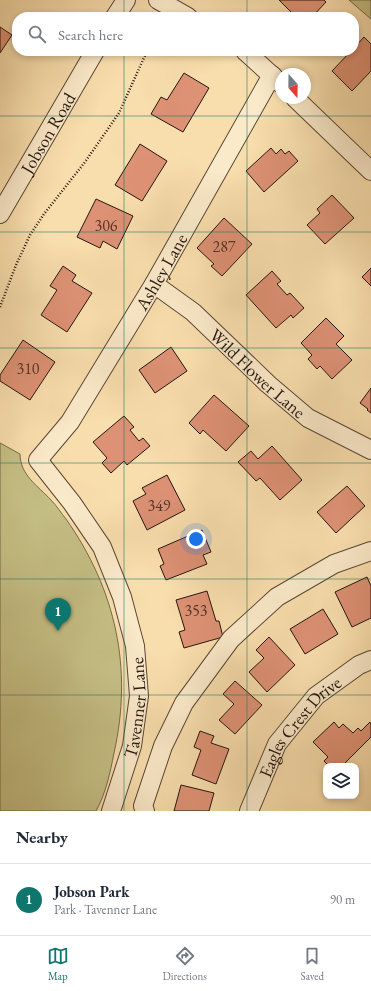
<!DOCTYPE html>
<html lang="en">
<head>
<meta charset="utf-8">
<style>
	:root { --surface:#fff; --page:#f6f6f7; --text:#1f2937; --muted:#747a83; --line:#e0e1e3; --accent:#0f766e }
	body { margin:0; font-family:"EB Garamond",serif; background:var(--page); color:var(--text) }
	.controls { position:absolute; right:12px; bottom:12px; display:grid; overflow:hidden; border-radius:8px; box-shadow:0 2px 6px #0003 }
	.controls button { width:36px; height:36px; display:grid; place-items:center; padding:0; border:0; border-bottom:1px solid var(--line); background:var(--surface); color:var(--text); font:20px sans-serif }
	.compass { position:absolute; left:275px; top:68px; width:36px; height:36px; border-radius:50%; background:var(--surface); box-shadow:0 2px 6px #0003; rotate:160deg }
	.you { position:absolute; left:196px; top:539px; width:14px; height:14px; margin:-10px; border:3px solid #fff; border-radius:50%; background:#1a73e8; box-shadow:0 0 0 6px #1a73e833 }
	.badge { display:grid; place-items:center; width:26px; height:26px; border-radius:50%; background:var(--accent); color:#fff; font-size:13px; font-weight:700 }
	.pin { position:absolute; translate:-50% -33px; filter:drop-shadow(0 1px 2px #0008) }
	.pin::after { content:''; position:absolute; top:21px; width:14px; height:12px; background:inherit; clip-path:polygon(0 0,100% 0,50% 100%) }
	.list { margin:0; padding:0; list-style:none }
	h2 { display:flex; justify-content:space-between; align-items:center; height:52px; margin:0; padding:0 16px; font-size:17px }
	h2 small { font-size:13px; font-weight:400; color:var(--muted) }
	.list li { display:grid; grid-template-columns:26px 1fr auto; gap:12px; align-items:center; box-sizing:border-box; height:72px; padding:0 16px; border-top:1px solid var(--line) }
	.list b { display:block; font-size:15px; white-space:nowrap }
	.list p { margin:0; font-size:13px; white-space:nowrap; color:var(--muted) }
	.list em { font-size:13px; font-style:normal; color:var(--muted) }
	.icon { flex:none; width:22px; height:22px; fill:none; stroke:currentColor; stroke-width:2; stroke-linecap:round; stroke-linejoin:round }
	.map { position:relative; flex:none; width:371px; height:811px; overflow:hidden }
	.search { position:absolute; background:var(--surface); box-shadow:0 2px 6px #0003; left:12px; right:12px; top:12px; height:44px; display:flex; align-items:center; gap:10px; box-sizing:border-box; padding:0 14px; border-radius:16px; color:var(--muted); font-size:15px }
	.sheet { height:124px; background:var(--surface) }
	nav { display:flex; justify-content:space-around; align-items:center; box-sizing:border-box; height:56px; border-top:1px solid var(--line); background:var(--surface); font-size:11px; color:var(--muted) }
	nav a { display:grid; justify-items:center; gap:2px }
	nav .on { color:var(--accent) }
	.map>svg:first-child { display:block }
	.green { fill:#c5bf85; stroke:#756a4a }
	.building { fill:#de9275; stroke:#25150e }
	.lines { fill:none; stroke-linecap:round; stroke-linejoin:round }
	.minor-casing { stroke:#5a4736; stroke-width:20 }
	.path { stroke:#25150e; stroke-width:2.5; stroke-dasharray:1 2; stroke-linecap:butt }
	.minor { stroke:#fbeaca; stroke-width:18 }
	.grid { fill:none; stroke:#0f766e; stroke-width:1; stroke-opacity:0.55 }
	.labels { text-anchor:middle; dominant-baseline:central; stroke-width:3; stroke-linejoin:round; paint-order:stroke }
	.number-label { font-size:16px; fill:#533428 }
	.street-label { font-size:18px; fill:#25150e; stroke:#fbeaca }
</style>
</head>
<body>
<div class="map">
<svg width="371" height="811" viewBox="0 0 371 811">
	<rect width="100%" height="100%" fill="#f9dead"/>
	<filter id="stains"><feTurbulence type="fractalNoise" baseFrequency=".005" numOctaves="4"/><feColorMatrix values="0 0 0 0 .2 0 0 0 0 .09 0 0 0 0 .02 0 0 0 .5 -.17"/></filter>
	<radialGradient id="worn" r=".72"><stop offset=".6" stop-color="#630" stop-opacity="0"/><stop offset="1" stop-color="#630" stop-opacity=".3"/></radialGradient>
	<!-- green -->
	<path class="green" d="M349,0H371V19Z
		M0,443L20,454C20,475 38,486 51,500C57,506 61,513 66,519C116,590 133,669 114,753C110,773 106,793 96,811H0Z"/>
	<!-- building -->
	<path class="building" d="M279,0H324L326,2L312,17H292L294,15Z
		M0,27L12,35L0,53Z
		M364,37L371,44V71L352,91L332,71L351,51H354V48Z
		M184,73L209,88L183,132L151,114L161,97L167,100Z
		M140,144L167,161L142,201L115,185Z
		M271,148L276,154L281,149L285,154L289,151L298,161L264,192L246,171Z
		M332,195L354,218L325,244L307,225L320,213L317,209Z
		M96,199L133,216L117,249L103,241L100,248L77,237Z
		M224,218L252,244L222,276L211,266L214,264L197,248Z
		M63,266L76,275L72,281L92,293L67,332L41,315L57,290L50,286Z
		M371,268V286L362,277Z
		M272,271L281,281L277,284L287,295L290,293L304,308L293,318L291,315L276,328L246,295Z
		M326,318L344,336L336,344L352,360L332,379L320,366L317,369L308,359L312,355L301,343Z
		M23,340L55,362L30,400L0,381V375Z
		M171,347L187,371L155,393L139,370Z
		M371,388V413L367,410L368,409L360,403Z
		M214,395L249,426L226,451L203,430L200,434L189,423Z
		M124,416L134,427L130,430L139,441L143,438L150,446L127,465L124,461L111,473L102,463L107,458L93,442Z
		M272,446L302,480L280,500L260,478L256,481L238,462L251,451L258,459Z
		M167,475L185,510L147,530L133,501L146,494L142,488Z
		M347,486L365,506L336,533L317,512Z
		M202,530L211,552L203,555L207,564L166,580L160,566L164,564L158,549Z
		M367,577L371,586V618L352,627L335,592Z
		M207,591L216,621H219L223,637L184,648L179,632L185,630L176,600Z
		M323,609L338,634L305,654L290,629Z
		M269,637L295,665L267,692L249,672L264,658L256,650Z
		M235,681L262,705L235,734L219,720L234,704L223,694Z
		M334,722L339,728L343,724L353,733L358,728L361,731L370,722L371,724V737L342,766H329L324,761L328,757L313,742Z
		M200,731L214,736L211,743L229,749L216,784L192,775L201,750L194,747Z
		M181,785L214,793L209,811H174Z"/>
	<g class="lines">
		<defs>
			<g id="minor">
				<path d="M158,0L188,17"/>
				<path d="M115,17L126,0"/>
				<path d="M245,51L280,83"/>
				<path d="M295,98L371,171"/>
				<path id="s1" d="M0,214L95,51"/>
				<path id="s2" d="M154,284L193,312L268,384L308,418L371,450"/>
				<path id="s3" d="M111,811L132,746L139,696L135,646L122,597L102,547L72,503L38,460L70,422L154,284L272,75"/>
				<path d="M145,811L143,806L163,746L184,703L231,639L277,597L334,564L371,551"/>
				<path id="s4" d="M249,811L277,744L316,696L359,665L371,660"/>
			</g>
		</defs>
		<!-- minor casing -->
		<use href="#minor" class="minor-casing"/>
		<!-- path -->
		<path class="path" d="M0,307L16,265L30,235L44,214L85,162L119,113L147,51"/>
		<!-- minor -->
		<use href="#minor" class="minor"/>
	</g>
	<!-- grid -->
	<path class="grid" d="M124,0V17M247,0V17M124,51V811M247,51V811M0,116H371M0,232H371M0,348H371M0,463H371M0,579H371M0,695H371"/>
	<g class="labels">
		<!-- number labels -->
		<g class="number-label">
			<text x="106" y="225">306</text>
			<text x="224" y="246">287</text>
			<text x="28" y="368">310</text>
			<text x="159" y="505">349</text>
			<text x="196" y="610">353</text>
		</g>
		<!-- street labels -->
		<g class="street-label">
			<text stroke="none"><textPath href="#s1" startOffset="94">Jobson Road</textPath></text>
			<text stroke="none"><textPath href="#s3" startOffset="607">Ashley Lane</textPath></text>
			<text stroke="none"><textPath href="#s2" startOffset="137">Wild Flower Lane</textPath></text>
			<text stroke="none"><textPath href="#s3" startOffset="107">Tavenner Lane</textPath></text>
			<text stroke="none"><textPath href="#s4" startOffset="100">Eagles Crest Drive</textPath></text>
		</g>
	</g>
	<rect width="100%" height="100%" filter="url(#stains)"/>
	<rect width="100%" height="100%" fill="url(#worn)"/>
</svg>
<div class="controls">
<button><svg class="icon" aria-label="layers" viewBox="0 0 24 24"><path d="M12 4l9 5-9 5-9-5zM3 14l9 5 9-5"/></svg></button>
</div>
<svg class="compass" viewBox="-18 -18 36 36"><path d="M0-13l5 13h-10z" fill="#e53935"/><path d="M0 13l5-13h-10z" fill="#747a83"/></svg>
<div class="you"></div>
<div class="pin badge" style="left:58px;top:631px">1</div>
<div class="search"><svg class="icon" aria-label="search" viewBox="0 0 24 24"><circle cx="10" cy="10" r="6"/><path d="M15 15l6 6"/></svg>Search here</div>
</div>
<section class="sheet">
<h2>Nearby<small></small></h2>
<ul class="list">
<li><span class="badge">1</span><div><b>Jobson Park</b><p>Park · Tavenner Lane</p></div><em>90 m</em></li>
</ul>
</section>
<nav>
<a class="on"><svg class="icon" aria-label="map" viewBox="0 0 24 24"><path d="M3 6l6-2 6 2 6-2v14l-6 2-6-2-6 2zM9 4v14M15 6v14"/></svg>Map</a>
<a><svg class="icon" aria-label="directions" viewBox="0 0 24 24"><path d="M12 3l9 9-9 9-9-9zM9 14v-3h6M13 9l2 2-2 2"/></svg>Directions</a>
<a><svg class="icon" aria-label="saved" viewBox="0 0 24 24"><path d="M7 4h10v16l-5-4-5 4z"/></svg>Saved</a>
</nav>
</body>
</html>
